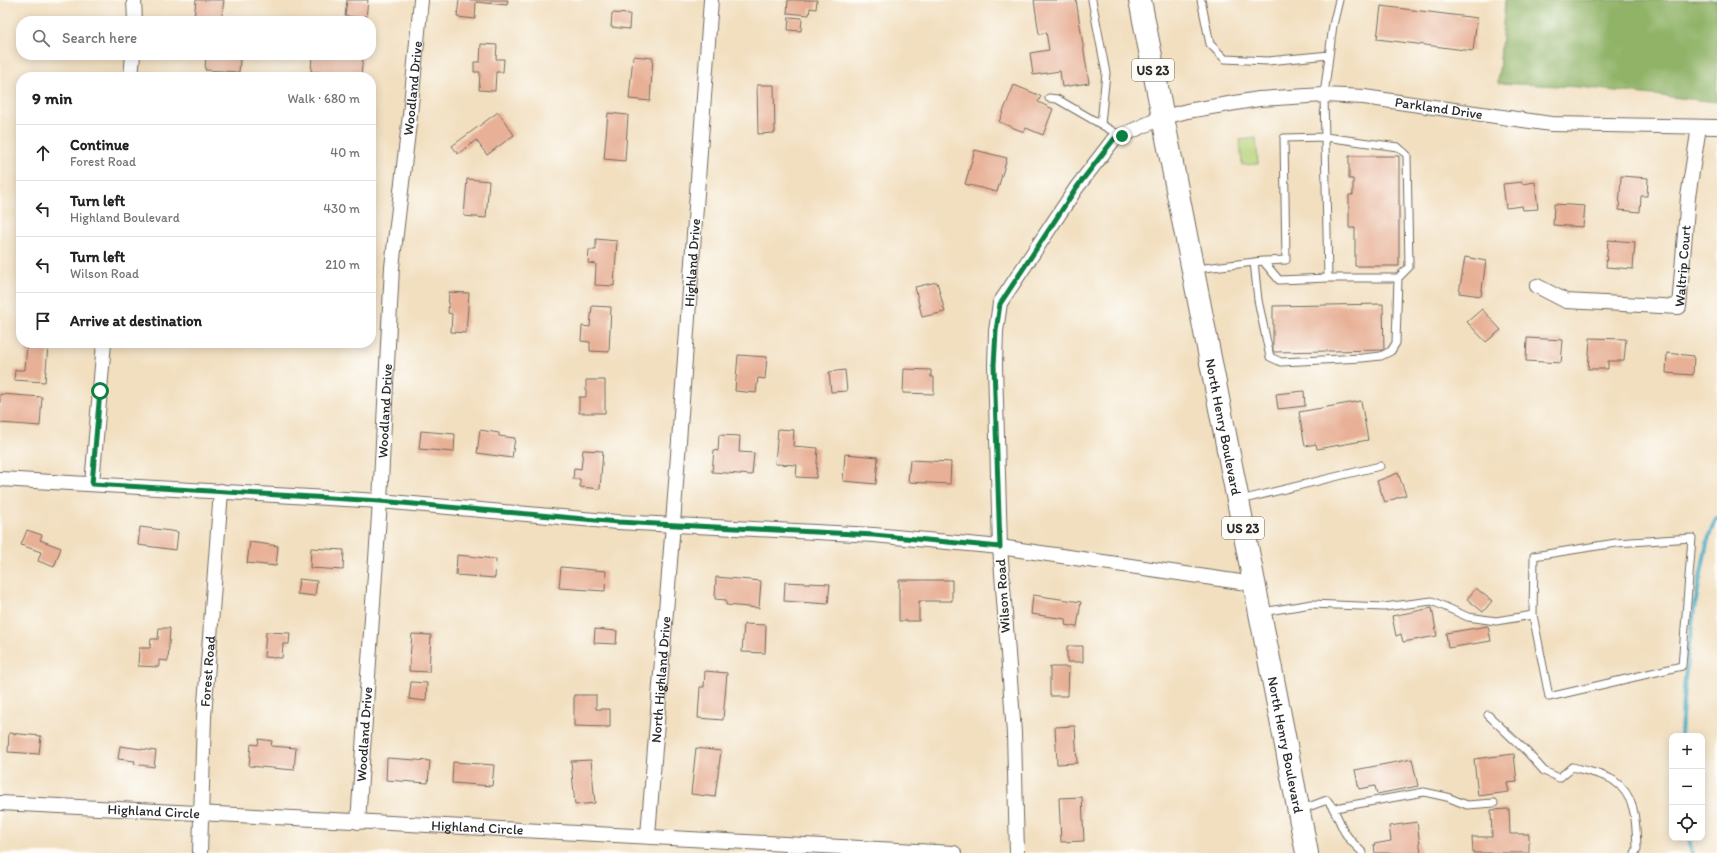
<!DOCTYPE html>
<html lang="en">
<head>
<meta charset="utf-8">
<style>
	:root { --surface:#fff; --page:#f6f6f6; --text:#222; --muted:#767676; --line:#e0e0e0 }
	body { margin:0; font-family:Itim,sans-serif; background:var(--page); color:var(--text) }
	.controls { position:absolute; right:12px; bottom:12px; display:grid; overflow:hidden; border-radius:8px; box-shadow:0 2px 10px #0003 }
	.controls button { width:36px; height:36px; display:grid; place-items:center; padding:0; border:0; border-bottom:1px solid var(--line); background:var(--surface); color:var(--text); font:20px sans-serif }
	.stop { position:absolute; width:12px; height:12px; margin:-9px; border:3px solid #0b8043; border-radius:50%; background:#fff }
	.stop.end { background:#0b8043; border-color:#fff; box-shadow:0 1px 4px #0008 }
	.list { margin:0; padding:0; list-style:none }
	h2 { display:flex; justify-content:space-between; align-items:center; height:52px; margin:0; padding:0 16px; font-size:17px }
	h2 small { font-size:13px; font-weight:400; color:var(--muted) }
	.list li { display:grid; grid-template-columns:26px 1fr auto; gap:12px; align-items:center; box-sizing:border-box; height:56px; padding:0 16px; border-top:1px solid var(--line) }
	.list b { display:block; font-size:15px; white-space:nowrap }
	.list p { margin:0; font-size:13px; white-space:nowrap; color:var(--muted) }
	.list em { font-size:13px; font-style:normal; color:var(--muted) }
	.icon { flex:none; width:22px; height:22px; fill:none; stroke:currentColor; stroke-width:2; stroke-linecap:round; stroke-linejoin:round }
	.map { position:relative; flex:none; width:1717px; height:853px; overflow:hidden }
	.search { position:absolute; background:var(--surface); box-shadow:0 2px 10px #0003; left:16px; top:16px; width:360px; height:44px; display:flex; align-items:center; gap:10px; box-sizing:border-box; padding:0 14px; border-radius:16px; color:var(--muted); font-size:15px }
	.panel { position:absolute; background:var(--surface); box-shadow:0 2px 10px #0003; left:16px; top:72px; width:360px; height:276px; border-radius:16px }
	.map>svg:first-child { display:block }
	.green { fill:#b5d177; stroke:#707e51 }
	.forest { fill:#90b368; stroke:#5e6f4a }
	.lines { fill:none; stroke-linecap:round; stroke-linejoin:round }
	.stream { stroke:#46acc6; stroke-width:4 }
	.building { fill:#e8b197 }
	.lane-casing { stroke:#716a5f; stroke-width:9 }
	.street-casing { stroke:#716a5f; stroke-width:16 }
	.primary-casing { stroke:#716a5f; stroke-width:24 }
	.lane { stroke:#fff; stroke-width:7 }
	.street { stroke:#fff; stroke-width:14 }
	.primary { stroke:#fff; stroke-width:22 }
	.route { stroke:#0b8043; stroke-width:5 }
	.labels { text-anchor:middle; dominant-baseline:central; stroke-width:4; stroke-linejoin:round; paint-order:stroke }
	.shield { fill:#fdfcf7; stroke:#6a6a68; stroke-width:1 }
	.shield-label { font-size:13px; font-weight:bold; fill:#2b2b2b }
	.street-label { font-size:14px; fill:#2b2b2b; stroke:#fdfcf7 }
</style>
</head>
<body>
<div class="map">
<svg width="1717" height="853" viewBox="0 0 1717 853">
	<rect width="100%" height="100%" fill="#fdfcf7"/>
	<filter id="ink" filterUnits="userSpaceOnUse"><feTurbulence type="fractalNoise" baseFrequency=".025" numOctaves="2"/><feDisplacementMap in="SourceGraphic" scale="8" xChannelSelector="R" yChannelSelector="G"/><feConvolveMatrix kernelMatrix="1 2 1 2 8 2 1 2 1" color-interpolation-filters="sRGB"/></filter>
	<filter id="wash" filterUnits="userSpaceOnUse"><feTurbulence type="fractalNoise" baseFrequency=".012" numOctaves="4" result="noise"/><feDisplacementMap in="SourceGraphic" scale="16" xChannelSelector="R" yChannelSelector="G"/><feGaussianBlur stdDeviation="0.9" result="paint"/><feColorMatrix in="noise" values="0 0 0 0 0 0 0 0 0 0 0 0 0 0 0 0 0 1.4 0 .05"/><feComposite in="paint" operator="in"/></filter>
	<g filter="url(#wash)">
		<rect width="100%" height="100%" fill="#f2dfc0"/>
		<!-- green -->
		<path class="green" d="M1256,138L1258,164L1242,165L1240,140Z"/>
		<!-- forest -->
		<path class="forest" d="M1505,0H1717V102L1579,87L1498,83Z"/>
		<g class="lines">
			<!-- stream -->
			<path class="stream" d="M1681,736C1683,681 1690,626 1701,573C1705,554 1707,535 1717,518
				M1689,838L1692,853"/>
		</g>
		<g id="blocks">
			<!-- building -->
			<path class="building" d="M196,0H224L221,21L194,19Z
				M347,0H368L366,18L345,16Z
				M459,0H508L507,5L476,2L475,19L457,17Z
				M788,0H817L816,9L810,8L809,15L787,13Z
				M1034,0H1076L1089,83L1062,87L1060,71L1033,75L1030,53L1049,50L1046,32L1039,34Z
				M1381,6L1477,18L1473,51L1377,39Z
				M612,13L630,14L629,29L611,27Z
				M789,17L802,18L801,31L788,30Z
				M481,44L497,45L496,59H504L503,72H496L495,91L479,90L480,72H474V62H480Z
				M206,55H232V58L240,59L239,72L205,70Z
				M312,55L363,57L361,75L336,73V77H323V72H311Z
				M633,56L653,58L650,101L629,99Z
				M757,85H774L775,133L758,134Z
				M1014,85L1041,96L1038,102L1053,109L1043,135L1026,128L1024,132L999,122Z
				M498,112L514,135L487,155L476,140L458,154L452,146Z
				M608,113L628,115L625,161L604,159Z
				M975,150L1007,158L997,192L965,184Z
				M1349,156H1399V266H1355V228H1349V195H1353V179H1349Z
				M1621,176L1648,178L1647,196H1641L1640,212L1619,210Z
				M467,179L489,181L486,218L464,216Z
				M1522,182V184L1535,182L1538,209L1523,210L1522,206L1506,208L1503,184Z
				M1554,204L1585,206L1583,227L1553,225Z
				M596,239L617,241L614,286L595,285L596,264L588,263L589,250H596Z
				M1608,240L1635,242L1633,269L1606,267Z
				M1465,257L1486,261L1481,296L1459,293Z
				M937,282L945,312L922,317L915,287Z
				M449,292L469,293L466,333L451,332L452,314L448,313Z
				M1383,304L1384,350L1273,352V306Z
				M592,306L611,307L609,352L590,351V342L581,341L582,326L590,327Z
				M1482,309L1501,330L1486,342L1467,322Z
				M1527,338L1563,340L1561,363L1526,361Z
				M1590,338L1626,339L1624,361H1608V369H1588Z
				M27,345L48,346L45,382L14,380L15,370H25Z
				M1667,353L1694,356L1693,375L1666,373Z
				M738,355L767,357L765,379L758,378L756,393L735,391Z
				M904,369L931,370V377H934V394L903,393Z
				M845,370L847,391L831,392L829,372Z
				M586,380H605V413H579V397H586Z
				M1304,391L1305,406L1278,409L1276,394Z
				M0,394L42,397L40,426L0,423Z
				M1361,401L1368,440L1317,449L1316,444L1305,446L1299,412Z
				M778,429L794,430L793,446L818,448L816,478L796,477L797,465L775,464Z
				M480,430L499,433V436L515,438L512,458L477,453Z
				M421,431L455,434L454,452L419,449Z
				M719,435L740,436L739,452L754,453L752,475L712,472L714,450L718,451Z
				M583,450L603,451L600,489L580,487V479H573L574,468L581,469Z
				M845,454L878,457L876,484L843,481Z
				M910,460L951,462L950,484L908,482Z
				M1398,473L1406,495L1385,502L1377,481Z
				M140,527L178,532L176,550L138,545Z
				M27,530L42,535L40,540L61,548L54,567L38,561L41,552L21,545Z
				M250,542L278,546L276,566L247,563Z
				M311,548L344,550L343,570L310,568Z
				M457,555L496,559L495,578L456,575Z
				M561,567L606,571L605,591L559,588Z
				M716,577L761,581L759,608L726,605V600L715,599Z
				M299,579L317,581L315,596L297,594Z
				M899,580H952V601H919V621H899Z
				M785,582L830,584L828,604L784,601Z
				M1476,588L1492,601L1483,612L1467,599Z
				M1033,595L1081,602L1077,627L1065,625L1066,619L1031,614Z
				M1432,608L1437,636L1403,642L1401,634L1396,636L1392,616Z
				M744,624L766,625L765,653L742,652Z
				M1488,626L1491,641L1448,648L1446,633Z
				M159,628H170L168,661L159,660V667L138,666L139,648H150L151,639H158Z
				M595,629L617,631L616,644L594,643Z
				M266,632L290,633L289,644H283L282,658L264,657Z
				M412,634L431,635L429,672L409,671Z
				M1067,646H1083V662H1067Z
				M1050,667H1069L1068,696H1050Z
				M705,671L727,673L723,720L698,718L700,687H704Z
				M411,682L427,683L426,701L409,699Z
				M574,695H596V709H610V727L574,726Z
				M1075,726L1077,763L1057,764L1055,727Z
				M9,733L41,736L39,754L8,752Z
				M259,739L272,741L271,746L296,748L294,770L249,766L251,744L258,745Z
				M120,746L156,751L154,767L134,764L135,761L118,759Z
				M696,748L721,751L715,797L691,794Z
				M1514,754L1517,782L1507,783L1509,792L1478,796L1474,759Z
				M387,758L430,761L428,783L386,780Z
				M1412,759L1418,786L1377,794L1375,786L1359,789L1355,770Z
				M591,760L595,803L575,805L571,761Z
				M453,762L494,765L492,786L452,783Z
				M1082,797L1084,841L1061,842L1059,798Z
				M1509,809L1510,834H1529V853H1473L1472,837H1492L1491,810Z
				M1417,822L1421,853H1375L1374,844L1391,841L1389,826Z"/>
		</g>
	</g>
	<g filter="url(#ink)">
		<use href="#blocks" fill-opacity="0" stroke="#716a5f" stroke-width="1"/>
		<g class="lines">
			<defs>
				<path id="lane" d="M1092,0L1106,73L1101,124
					M1201,0L1210,44L1225,59L1268,61L1329,55
					M1049,98L1057,99L1121,136
					M1263,261L1286,260L1284,138L1325,137L1398,147L1407,155L1409,267L1398,278
					M1254,262L1258,300L1270,357L1281,362L1362,358L1381,356L1391,351L1396,343L1398,278H1328
					M1196,269L1263,261L1279,280L1328,278L1324,95L1333,25L1339,0
					M1240,500L1380,466
					M1262,612L1312,604L1384,607L1432,601L1468,617L1496,621L1533,615L1549,697L1682,666L1692,538L1616,543L1534,556L1533,615
					M1488,715L1527,752L1544,771L1559,778L1572,767C1583,770 1603,774 1613,780C1637,796 1636,824 1637,849L1635,853
					M1335,808L1424,792L1447,797L1467,805L1494,803
					M1300,810L1327,800C1336,810 1338,820 1344,831C1349,840 1356,846 1363,853"/>
				<g id="street">
					<path d="M134,0L135,21"/>
					<path d="M131,77L133,55"/>
					<path id="s1" d="M1537,286L1566,301L1679,307L1688,197L1699,127"/>
					<path d="M0,479L380,501L617,522L874,535L1000,547L1254,584"/>
					<path d="M92,484L104,343"/>
					<path id="s2" d="M0,803C318,820 636,834 954,853"/>
					<path id="s3" d="M358,822L380,501L392,267L410,115L421,0"/>
					<path id="s4" d="M648,835L673,524L711,0"/>
					<path id="s5" d="M200,853L204,717L221,491"/>
					<path id="s6" d="M1017,853L1014,733L1000,547L995,365L996,331L1000,303L1077,187L1114,139L1161,118L1187,111L1259,99L1324,95L1364,97L1551,124L1717,127"/>
				</g>
				<g id="primary">
					<path id="s7" d="M1140,0L1307,853"/>
				</g>
			</defs>
			<!-- lane casing -->
			<use href="#lane" class="lane-casing"/>
			<!-- street casing -->
			<use href="#street" class="street-casing"/>
			<!-- primary casing -->
			<use href="#primary" class="primary-casing"/>
			<!-- lane -->
			<use href="#lane" class="lane"/>
			<!-- street -->
			<use href="#street" class="street"/>
			<!-- primary -->
			<use href="#primary" class="primary"/>
		</g>
	</g>
	<g class="lines" filter="url(#ink)">
		<!-- route -->
		<path class="route" d="M100,391L92,484L380,501L618,522L874,535L1000,547L994,365L996,331L1000,304L1077,187L1114,139L1122,136"/>
	</g>
	<g class="labels">
		<!-- shield labels -->
		<g class="shield">
			<rect x="1132" y="59" width="42" height="22" rx="3"/>
			<rect x="1222" y="517" width="42" height="22" rx="3"/>
		</g>
		<g class="shield-label">
			<text x="1153" y="70">US 23</text>
			<text x="1243" y="528">US 23</text>
		</g>
		<!-- street labels -->
		<g class="street-label">
			<text stroke="none"><textPath href="#s3" startOffset="736">Woodland Drive</textPath></text>
			<text stroke="none"><textPath href="#s6" startOffset="1083">Parkland Drive</textPath></text>
			<text stroke="none"><textPath href="#s4" startOffset="574">Highland Drive</textPath></text>
			<text stroke="none"><textPath href="#s1" startOffset="187">Waltrip Court</textPath></text>
			<text stroke="none"><textPath href="#s3" startOffset="412">Woodland Drive</textPath></text>
			<text stroke="none"><textPath href="#s7" startOffset="435">North Henry Boulevard</textPath></text>
			<text transform="translate(1003 596) rotate(-94)">Wilson Road</text>
			<text stroke="none"><textPath href="#s5" startOffset="182">Forest Road</textPath></text>
			<text stroke="none"><textPath href="#s4" startOffset="156">North Highland Drive</textPath></text>
			<text stroke="none"><textPath href="#s3" startOffset="88">Woodland Drive</textPath></text>
			<text stroke="none"><textPath href="#s7" startOffset="759">North Henry Boulevard</textPath></text>
			<text stroke="none"><textPath href="#s2" startOffset="154">Highland Circle</textPath></text>
			<text stroke="none"><textPath href="#s2" startOffset="478">Highland Circle</textPath></text>
		</g>
	</g>
</svg>
<div class="controls">
<button>+</button>
<button>−</button>
<button><svg class="icon" aria-label="locate" viewBox="0 0 24 24"><circle cx="12" cy="12" r="6"/><path d="M12 2v4M12 18v4M2 12h4M18 12h4"/></svg></button>
</div>
<div class="stop" style="left:100px;top:391px"></div>
<div class="stop end" style="left:1122px;top:136px"></div>
<div class="search"><svg class="icon" aria-label="search" viewBox="0 0 24 24"><circle cx="10" cy="10" r="6"/><path d="M15 15l6 6"/></svg>Search here</div>
<section class="panel">
<h2>9 min<small>Walk · 680 m</small></h2>
<ul class="list">
<li><svg class="icon" aria-label="ahead" viewBox="0 0 24 24"><path d="M12 20V5M6 11l6-6 6 6"/></svg><div><b>Continue</b><p>Forest Road</p></div><em>40 m</em></li>
<li><svg class="icon" aria-label="left" viewBox="0 0 24 24"><path d="M17 20v-9H6M10 6l-5 5 5 5"/></svg><div><b>Turn left</b><p>Highland Boulevard</p></div><em>430 m</em></li>
<li><svg class="icon" aria-label="left" viewBox="0 0 24 24"><path d="M17 20v-9H6M10 6l-5 5 5 5"/></svg><div><b>Turn left</b><p>Wilson Road</p></div><em>210 m</em></li>
<li><svg class="icon" aria-label="arrive" viewBox="0 0 24 24"><path d="M6 21V4h12l-3 4 3 4H6"/></svg><div><b>Arrive at destination</b></div></li>
</ul>
</section>
</div>
</body>
</html>
